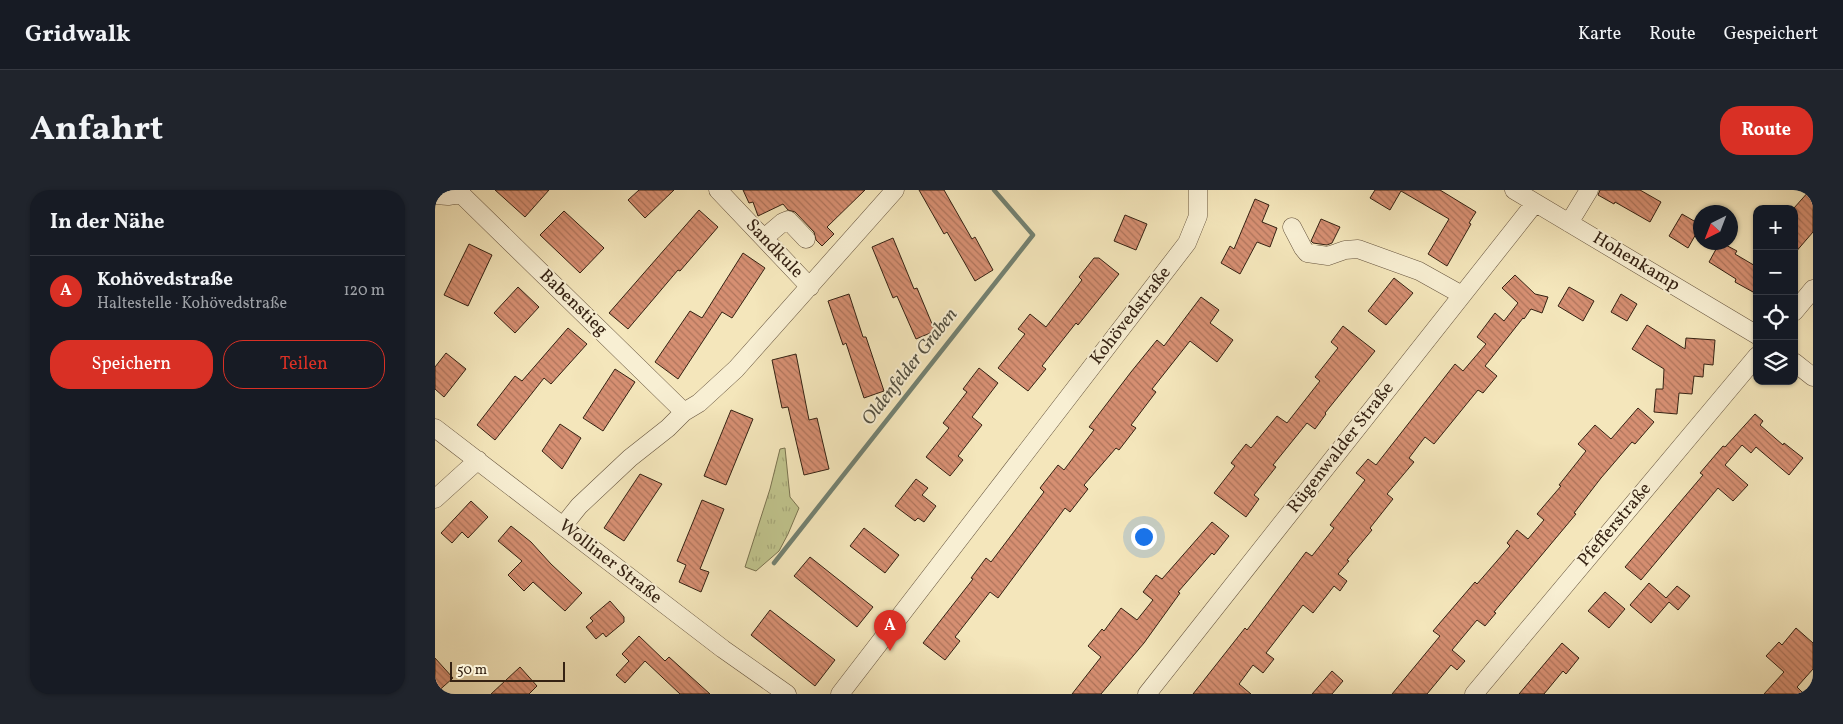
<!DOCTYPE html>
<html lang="de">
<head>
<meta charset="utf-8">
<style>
	:root { --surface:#171b24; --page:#20242c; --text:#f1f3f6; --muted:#9ea1a6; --line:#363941; --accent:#d93025 }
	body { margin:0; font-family:Vollkorn,serif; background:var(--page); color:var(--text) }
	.controls { position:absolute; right:15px; top:15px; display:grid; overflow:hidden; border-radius:10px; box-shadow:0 1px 4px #0004 }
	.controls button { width:45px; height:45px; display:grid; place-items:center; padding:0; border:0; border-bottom:1px solid var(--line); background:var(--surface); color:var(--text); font:25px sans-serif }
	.compass { position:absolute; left:1258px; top:15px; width:45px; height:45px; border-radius:50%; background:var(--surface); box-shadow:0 1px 4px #0004; rotate:222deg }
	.scale { position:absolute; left:15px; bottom:12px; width:115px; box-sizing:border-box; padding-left:5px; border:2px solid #352213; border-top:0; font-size:14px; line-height:18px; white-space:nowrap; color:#352213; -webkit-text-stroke:4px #f8efd3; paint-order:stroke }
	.you { position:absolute; left:708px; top:346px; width:18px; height:18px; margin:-12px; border:4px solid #fff; border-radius:50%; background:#1a73e8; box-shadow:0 0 0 8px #1a73e833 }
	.badge { display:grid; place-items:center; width:32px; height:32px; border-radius:50%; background:var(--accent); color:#fff; font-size:16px; font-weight:700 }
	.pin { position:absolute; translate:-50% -41px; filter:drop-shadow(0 1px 2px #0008) }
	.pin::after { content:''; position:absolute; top:26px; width:18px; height:15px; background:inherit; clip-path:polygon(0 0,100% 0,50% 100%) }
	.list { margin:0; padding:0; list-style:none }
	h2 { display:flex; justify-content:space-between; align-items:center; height:65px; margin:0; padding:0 20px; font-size:21px }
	h2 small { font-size:16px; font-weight:400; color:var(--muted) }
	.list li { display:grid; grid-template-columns:32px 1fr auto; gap:15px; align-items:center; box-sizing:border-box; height:70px; padding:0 20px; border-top:1px solid var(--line) }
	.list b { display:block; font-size:19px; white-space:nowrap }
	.list p { margin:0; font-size:16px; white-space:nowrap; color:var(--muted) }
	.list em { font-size:16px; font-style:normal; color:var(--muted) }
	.actions { display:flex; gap:10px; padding:15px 20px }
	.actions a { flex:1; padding:11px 0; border:1px solid var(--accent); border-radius:20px; text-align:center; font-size:18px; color:var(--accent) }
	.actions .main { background:var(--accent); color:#fff }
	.icon { flex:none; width:28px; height:28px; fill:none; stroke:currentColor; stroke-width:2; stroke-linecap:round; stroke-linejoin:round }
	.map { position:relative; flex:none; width:1378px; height:504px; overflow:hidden; border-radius:20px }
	header { display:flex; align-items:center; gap:30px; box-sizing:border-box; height:70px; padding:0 25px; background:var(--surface); border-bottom:1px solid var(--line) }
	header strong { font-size:24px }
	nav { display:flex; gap:28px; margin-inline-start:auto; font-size:18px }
	.intro { display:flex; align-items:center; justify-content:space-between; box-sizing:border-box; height:120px; padding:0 30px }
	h1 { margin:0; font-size:35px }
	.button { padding:12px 22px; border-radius:20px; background:var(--accent); color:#fff; font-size:18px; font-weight:700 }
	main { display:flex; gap:30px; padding:0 30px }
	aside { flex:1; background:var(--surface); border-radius:20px; box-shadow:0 1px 4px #0004 }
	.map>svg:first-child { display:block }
	.park { fill:url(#park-tufts); stroke:#7a7350 }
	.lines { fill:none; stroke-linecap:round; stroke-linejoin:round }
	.stream { stroke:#738171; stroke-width:4.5 }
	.building { fill:url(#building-back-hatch); stroke:#352213 }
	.minor-casing { stroke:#65533d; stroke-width:19 }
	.minor { stroke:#f8efd3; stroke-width:18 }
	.labels { text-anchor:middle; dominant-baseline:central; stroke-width:4; stroke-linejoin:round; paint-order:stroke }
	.street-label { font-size:18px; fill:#352213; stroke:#f8efd3 }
	.water-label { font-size:19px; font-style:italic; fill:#545142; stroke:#f8efd3 }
</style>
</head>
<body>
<header>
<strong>Gridwalk</strong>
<nav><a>Karte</a><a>Route</a><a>Gespeichert</a></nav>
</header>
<div class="intro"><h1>Anfahrt</h1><a class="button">Route</a></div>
<main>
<aside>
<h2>In der Nähe<small></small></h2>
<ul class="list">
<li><span class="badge">A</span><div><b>Kohövedstraße</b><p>Haltestelle · Kohövedstraße</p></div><em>120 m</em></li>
</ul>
<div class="actions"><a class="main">Speichern</a><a>Teilen</a></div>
</aside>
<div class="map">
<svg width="1378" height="504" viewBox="0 0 1378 504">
	<defs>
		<pattern id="park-tufts" width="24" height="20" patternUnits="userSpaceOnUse" patternTransform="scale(1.25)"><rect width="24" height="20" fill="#c0c48d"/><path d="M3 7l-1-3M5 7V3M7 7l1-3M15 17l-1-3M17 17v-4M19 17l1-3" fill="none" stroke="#a6a879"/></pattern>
		<pattern id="building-back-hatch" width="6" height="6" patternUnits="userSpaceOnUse" patternTransform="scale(1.25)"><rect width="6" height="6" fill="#d68f72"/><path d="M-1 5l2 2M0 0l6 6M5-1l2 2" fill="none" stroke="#ae745c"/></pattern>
	</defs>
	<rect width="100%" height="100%" fill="#f4e6bb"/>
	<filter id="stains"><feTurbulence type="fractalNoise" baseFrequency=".004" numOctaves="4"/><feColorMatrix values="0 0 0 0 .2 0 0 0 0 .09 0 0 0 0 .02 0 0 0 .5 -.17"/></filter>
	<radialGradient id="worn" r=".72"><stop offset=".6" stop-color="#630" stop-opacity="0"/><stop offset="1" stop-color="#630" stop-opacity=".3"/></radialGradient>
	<!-- park -->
	<path class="park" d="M350,258L355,307L364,318L353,344L344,361L321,381L310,377L335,299L345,259Z"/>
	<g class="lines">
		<!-- stream -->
		<path class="stream" d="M339,373L598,45L559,0"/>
	</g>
	<!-- building -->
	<path class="building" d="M60,0H114L90,27Z
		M204,0H239L210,28L193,10Z
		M308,0H430L392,37L399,44L387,56L381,50L379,42L360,22L353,20L348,14L323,26L318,12L314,13Z
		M484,0H509L537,49L540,47L558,80L540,91L512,42L509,44Z
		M940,0H1005L1041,22L1034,33L1036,34L1012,76L993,64L1014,29L966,1L955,20L935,8Z
		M1165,0H1205L1226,12L1215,32L1180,12L1179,14L1163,5Z
		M1375,0H1378V42L1359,64V18Z
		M820,9L834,15L827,32L842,38L835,57L822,52L805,84L786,73L795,56L799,59Z
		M264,20L283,37L245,81L243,80L193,139L174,123Z
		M129,21L169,58L145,83L105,45Z
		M1247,24L1266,35L1253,58L1234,46Z
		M690,25L712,34L701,60L679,51Z
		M886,29L905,37L897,53L892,55L878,53L876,51Z
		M458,48L479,99L482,98L500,141L481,149L462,106L458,108L437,57Z
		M1285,52L1302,61L1300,64L1322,77V96L1318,102L1300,92L1301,89L1274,72Z
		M34,54L57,65L33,116L9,105Z
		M308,63L330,78L297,128L287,122L243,189L220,172L255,121L267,128Z
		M659,68H664L684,84L643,135L641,133L607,176L611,179L593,201L563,178L590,144L583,139L595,124L611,137L647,90L644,87Z
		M1080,85L1100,104L1113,107L1107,123L1096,119L1089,129L1088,128L1050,176L1062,186L1048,203L1043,200L999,254L990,247L974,268L979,272L952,304L958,309L935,338L937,340L912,370L914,371L903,384L912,391L905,401L899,396L878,423L868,415L831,463L839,469L828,483L818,475L804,494L816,504H758L810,438L812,440L871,362L877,366L899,338L895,335L930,290L921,283L933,269L941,275L1020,174L1028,181L1051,154L1042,147L1060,123L1069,131L1083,113L1067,98Z
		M959,88L978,103L951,135L933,121Z
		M83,97L104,117L80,143L59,123Z
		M1134,97L1159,111L1148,131L1123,116Z
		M414,104L428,147H431L449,201L429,208L411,153L408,155L393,111Z
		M1186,104L1202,114L1192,131L1176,122Z
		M766,107L784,120L775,133L798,150L782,172L755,151L717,199L721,202L696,235L701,238L684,260L681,258L649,295L653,299L635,322L630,318L563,408L555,402L520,447L525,451L510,470L488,453L538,389L536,388L551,368L556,372L609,302L605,298L623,275L629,280L659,240L654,237L696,182L722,150L729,156Z
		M1212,135L1250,159L1251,148L1280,150L1278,175L1269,174L1268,187L1259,186L1257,204L1244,203L1242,224L1219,222L1221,199H1228L1229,179L1197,159Z
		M908,136L940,161L890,223L891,224L880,239L872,233L838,275L841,277L819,305L824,309L811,327L779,303L800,276L796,273L811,254L816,258L842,226L852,233L885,191L880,187L903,158L896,152Z
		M133,138L152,154L116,194L109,188L60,250L42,235L80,186L87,191Z
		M11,163L31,179L9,207L0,199V177Z
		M361,164L374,230L382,228L394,279L369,285L353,217L347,218L337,170Z
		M544,178L563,193L537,227L547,235L523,266L528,270L515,286L491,267L514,238L508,233L532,202L528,199Z
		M180,179L200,192L168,241L148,228Z
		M1203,218L1219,232L1200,254L1197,252L1166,288L1139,323L1141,324L1059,422L1061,423L1050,436L1042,430L1017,460L1030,471L1022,480L1016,475L992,504H957L1005,446L998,441L1040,392L1042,394L1075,356L1072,353L1082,340L1093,349L1109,330L1102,324L1126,296L1124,295L1151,261L1143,254L1160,235L1176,249Z
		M296,220L318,229L291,295L269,286Z
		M1320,224L1328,231L1325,235L1348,255L1349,253L1368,268L1354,285L1321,257L1316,263L1307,255L1290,275L1313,295L1298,311L1283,298L1206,390L1190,377L1268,285L1265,283L1288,256L1290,257Z
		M125,234L146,248L127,279L107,261Z
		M205,284L227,294L189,351L169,338Z
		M481,289L493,298L487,305L501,316L489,332L483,328L480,331L460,316Z
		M267,310L289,319L265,379L274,382L266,402L244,392L251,375L242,371Z
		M36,311L53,327L33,348L27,342L17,353L6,343Z
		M777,332L794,346L779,365L777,363L743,402L745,403L709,453L666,504H637L666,467L653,456L667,439L669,441L686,418L702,430L718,410L708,402L721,385L727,389Z
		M76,336L96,352L116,374L147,403L130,421L98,392L89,401L73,385L87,371L63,351Z
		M429,338L464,365L450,383L415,356Z
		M375,367L438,417L422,437L359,386Z
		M1214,393L1231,408L1242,396L1255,406L1243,420L1234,412L1216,433L1195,415Z
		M1170,402L1190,419L1174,438L1153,421Z
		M175,411L189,427V432L171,447L168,443L161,449L151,437L158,431L155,428Z
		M335,420L400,470L380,496L316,445Z
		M1361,438L1378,453V479L1362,497L1369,504H1329L1349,482L1331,466L1344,452L1347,455Z
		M204,446L230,471L234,467L275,504H245L210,471L190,493L181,485L194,471L187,464Z
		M1127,453L1144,468L1131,484L1128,481L1109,504H1084Z
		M0,468L18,488L0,504Z
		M85,477L102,496L94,504H56Z
		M897,481L908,491L897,504H877Z"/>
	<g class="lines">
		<defs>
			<path id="minor" d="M25,0L26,4L249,222
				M283,0L375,97
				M1079,0L1322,145
				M0,5L13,6L26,4
				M1134,33L1154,0
				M857,37L868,58L872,63L893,66L910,60L923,59L984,81L1027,105
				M329,48L348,32L353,30L371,49
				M1359,122L1378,99
				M1359,172L1378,187
				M0,238L288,459L352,504
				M0,309L43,270
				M128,336L144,316L195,268L233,238L249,222L264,213L301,179L460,0
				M405,504L752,53L763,26V0
				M712,504L1100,13
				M1039,504L1322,166"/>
		</defs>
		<!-- minor casing -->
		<use href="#minor" class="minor-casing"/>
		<!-- minor -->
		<use href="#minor" class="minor"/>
	</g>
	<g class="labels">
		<!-- street labels -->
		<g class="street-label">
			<text transform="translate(339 59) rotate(46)">Sandkule</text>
			<text transform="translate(1201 72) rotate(31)">Hohenkamp</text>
			<text transform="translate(138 113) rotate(44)">Babenstieg</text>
			<text transform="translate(696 126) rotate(-52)">Kohövedstraße</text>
			<text transform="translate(906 258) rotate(-52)">Rügenwalder Straße</text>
			<text transform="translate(1180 335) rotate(-50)">Pfefferstraße</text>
			<text transform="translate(175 372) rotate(38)">Wolliner Straße</text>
		</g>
		<!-- water labels -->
		<g class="water-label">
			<text transform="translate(475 177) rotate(-52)">Oldenfelder Graben</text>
		</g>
	</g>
	<rect width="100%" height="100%" filter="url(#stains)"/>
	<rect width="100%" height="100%" fill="url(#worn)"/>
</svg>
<div class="controls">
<button>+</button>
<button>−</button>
<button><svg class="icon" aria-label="locate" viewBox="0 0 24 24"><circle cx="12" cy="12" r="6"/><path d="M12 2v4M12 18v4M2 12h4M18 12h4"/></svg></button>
<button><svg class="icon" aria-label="layers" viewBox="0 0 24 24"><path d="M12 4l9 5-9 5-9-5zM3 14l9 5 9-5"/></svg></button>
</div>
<svg class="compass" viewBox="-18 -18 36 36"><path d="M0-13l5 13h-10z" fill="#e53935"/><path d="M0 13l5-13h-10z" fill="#9ea1a6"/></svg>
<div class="scale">50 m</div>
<div class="you"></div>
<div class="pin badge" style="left:455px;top:461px">A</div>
</div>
</main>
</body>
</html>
